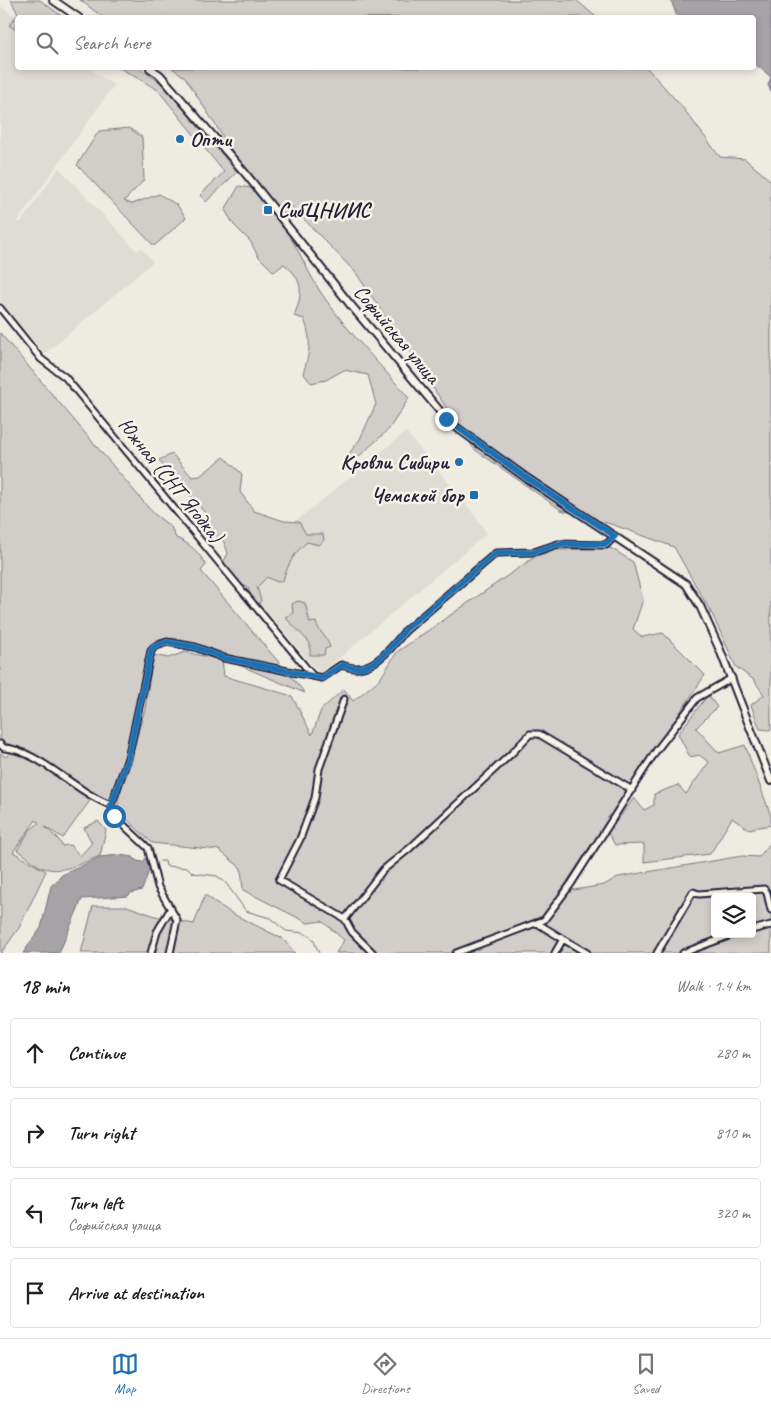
<!DOCTYPE html>
<html lang="en">
<head>
<meta charset="utf-8">
<style>
	:root { --surface:#fff; --page:#f2f2f2; --text:#202124; --muted:#757577; --line:#e0e0e0; --accent:#1f6fb2 }
	body { margin:0; font-family:Caveat,sans-serif; background:var(--page); color:var(--text) }
	.controls { position:absolute; right:15px; bottom:15px; display:grid; overflow:hidden; border-radius:5px; box-shadow:0 2px 8px #0003 }
	.controls button { width:45px; height:45px; display:grid; place-items:center; padding:0; border:0; border-bottom:1px solid var(--line); background:var(--surface); color:var(--text); font:25px sans-serif }
	.stop { position:absolute; width:15px; height:15px; margin:-11px; border:4px solid #1f6fb2; border-radius:50%; background:#fff }
	.stop.end { background:#1f6fb2; border-color:#fff; box-shadow:0 1px 5px #0008 }
	.list { margin:0; padding:0; list-style:none }
	h2 { display:flex; justify-content:space-between; align-items:center; height:65px; margin:0; padding:0 20px; font-size:21px }
	h2 small { font-size:16px; font-weight:400; color:var(--muted) }
	.list li { display:grid; grid-template-columns:32px 1fr auto; gap:15px; align-items:center; box-sizing:border-box; height:70px; margin:0 10px 10px; padding:0 10px; border:1px solid var(--line); border-radius:5px }
	.list b { display:block; font-size:19px; white-space:nowrap }
	.list p { margin:0; font-size:16px; white-space:nowrap; color:var(--muted) }
	.list em { font-size:16px; font-style:normal; color:var(--muted) }
	.icon { flex:none; width:28px; height:28px; fill:none; stroke:currentColor; stroke-width:2; stroke-linecap:round; stroke-linejoin:round }
	.map { position:relative; flex:none; width:771px; height:953px; overflow:hidden }
	.search { position:absolute; background:var(--surface); box-shadow:0 2px 8px #0003; left:15px; right:15px; top:15px; height:55px; display:flex; align-items:center; gap:12px; box-sizing:border-box; padding:0 18px; border-radius:5px; color:var(--muted); font-size:19px }
	.sheet { height:385px; background:var(--surface) }
	nav { display:flex; justify-content:space-around; align-items:center; box-sizing:border-box; height:70px; border-top:1px solid var(--line); background:var(--surface); font-size:14px; color:var(--muted) }
	nav a { display:grid; justify-items:center; gap:2px }
	nav .on { color:var(--accent) }
	.map>svg:first-child { display:block }
	.built { fill:#dfdcd4 }
	.green { fill:#d1cdc9; stroke:#7a7882; fill-rule:evenodd }
	.water { fill:#a6a3a6; stroke:#716f7b }
	.lines { fill:none; stroke-linecap:round; stroke-linejoin:round }
	.stream { stroke:#716f7b; stroke-width:1 }
	.minor-casing { stroke:#22223b; stroke-width:9 }
	.major-casing { stroke:#22223b; stroke-width:10 }
	.minor { stroke:#f7f3e8; stroke-width:5 }
	.major { stroke:#f7f3e8; stroke-width:6 }
	.route { stroke:#1f6fb2; stroke-width:6 }
	.poi-dot { fill:#1f6fb2; stroke:#f7f3e8; stroke-width:2 }
	.labels { text-anchor:middle; dominant-baseline:central; stroke-width:5; stroke-linejoin:round; paint-order:stroke }
	.poi-label { font-size:21px; font-weight:bold; fill:#22223b; stroke:#f7f3e8; text-anchor:start }
	.street-label { font-size:21px; fill:#22223b; stroke:#f7f3e8 }
</style>
</head>
<body>
<div class="map">
<svg width="771" height="953" viewBox="0 0 771 953">
	<rect width="100%" height="100%" fill="#eeebe1"/>
	<filter id="ink" filterUnits="userSpaceOnUse"><feTurbulence type="fractalNoise" baseFrequency=".02" numOctaves="2"/><feDisplacementMap in="SourceGraphic" scale="10" xChannelSelector="R" yChannelSelector="G"/><feConvolveMatrix kernelMatrix="1 2 1 2 8 2 1 2 1" color-interpolation-filters="sRGB"/></filter>
	<g filter="url(#ink)">
		<!-- built -->
		<path class="built" d="M0,6L17,18L18,68H88L114,85L17,222H21L59,168L137,251L141,247L153,262L45,354L0,301Z
			M406,432L463,500L487,533L320,674L233,572Z"/>
		<!-- green -->
		<path class="green" d="M11,0H40L63,17L18,18L17,31L9,25L18,14Z
			M80,0H576L596,17L104,18Z
			M120,68H139L161,83L237,172L206,202L200,195L224,172L158,90Z
			M172,68H647L683,108L720,157L745,159L771,181V730L760,729L751,705L764,695L754,680L736,667L713,616L674,547L614,525L561,510L474,449L356,273L292,207L281,224C300,248 308,276 326,300C351,335 381,366 409,398L389,429L355,460L348,455L360,439L376,404L368,375L344,370L326,380L311,383L303,373C310,353 312,339 304,319L294,316C303,293 304,280 284,264L274,272L258,256L250,241L234,225L225,210L239,186L251,188L265,203L185,77Z
			M129,128L142,137L144,180L124,201L132,204L159,194L177,205L186,218L154,246L77,165L99,131Z
			M0,333L153,513L171,527L176,538C188,542 200,553 206,565L201,571L305,693L175,638L156,640L148,649L139,712L110,801L94,795L63,838L45,827L59,840L62,846L70,845L80,856L92,843L84,828L98,821L106,830L100,856C81,863 60,876 39,866C32,862 25,854 17,850L30,830L39,823L36,820L13,852L46,871L19,928L1,953L0,753L6,757L15,747L0,740Z
			M172,454L192,477L200,476L224,457L242,474L240,492L254,511L284,521L299,522L306,534H323L324,540L319,545L307,542C294,553 288,564 283,580L277,582L267,577L257,587L261,601L257,605L253,602L248,587C234,584 227,573 224,561L228,553L224,542L214,534L205,513L191,496L176,483L159,460Z
			M611,548L633,562L643,600L633,629L642,637L663,633L705,675L566,883L574,890L604,885L618,877L742,856L759,857L771,842V953H336L344,940L322,921L308,923L243,890L241,868L219,850L152,843L118,811V801L145,709L153,655L168,658L185,652L222,660L224,676L292,696L312,735L321,710L344,689L353,701L380,679L397,652L536,556L557,550ZM715,897H752V934H715Z
			M298,601L305,603L310,623L316,622C318,631 327,637 330,647L325,649L324,655H310V643L285,617L293,613L292,604Z
			M708,695L717,707L696,728L719,753L745,745L771,816V825L748,829L732,818L710,854L644,862V844L615,845L608,833L634,798L644,810L654,805V794L678,785L686,794L709,762L699,755L690,757L678,734Z
			M205,895L231,913L283,939L295,953H81L93,906H127L155,916L194,924Z"/>
		<!-- water -->
		<path class="water" d="M671,0H771V92L768,85L771,77L754,63V18L677,17Z
			M119,855L133,857L137,861L143,862L146,858L151,865L142,890L131,893L128,896L82,899L59,953H23L41,928L51,886L62,875L100,857Z"/>
		<g class="lines">
			<!-- stream -->
			<path class="stream" d="M160,861H165L166,866L188,868L193,873L217,876L225,882L246,911L270,918L286,931L304,933L313,939L319,953"/>
			<defs>
				<path id="minor" d="M0,308L41,359L65,377L313,676
					M344,699L319,769L315,798L300,839L279,880L345,919L352,932L373,953
					M0,744L4,748C37,749 78,794 111,805L128,758L151,651L154,647L167,642L195,647L224,658L322,678L341,665C346,666 353,669 358,668C377,667 394,645 405,631L496,553L534,552L558,544L606,545L615,536
					M111,805L114,816L148,848L158,887L177,920L170,953
					M345,919L383,870L410,848L512,753L530,734H539L632,790
					M537,923L563,939L555,953
					M752,930L771,925
					M563,939L587,953
					M151,953L157,932L171,908
					M456,953L544,920L571,884L656,751L697,698L732,678
					M657,953L693,892L699,894L764,889L767,893L771,910
					M683,953L734,934"/>
				<path id="major" d="M53,0L79,18
					M150,68L160,75L245,173L349,303L449,422L528,479L686,584L700,606L720,650L771,781"/>
			</defs>
			<!-- minor casing -->
			<use href="#minor" class="minor-casing"/>
			<!-- major casing -->
			<use href="#major" class="major-casing"/>
			<!-- minor -->
			<use href="#minor" class="minor"/>
			<!-- major -->
			<use href="#major" class="major"/>
		</g>
	</g>
	<g class="lines" filter="url(#ink)">
		<!-- route -->
		<path class="route" d="M114,816L111,805L128,758L151,651L154,647L167,642L195,647L224,658L322,678L342,665C346,666 353,669 358,668C377,667 394,645 405,630L496,553L534,552L558,544H606L615,536L528,479L446,419"/>
	</g>
	<!-- markers -->
	<g class="poi-dot">
		<circle cx="180" cy="139" r="5"/>
		<rect x="263" y="205" width="10" height="10" rx="2.5"/>
		<circle cx="459" cy="462" r="5"/>
		<rect x="469" y="490" width="10" height="10" rx="2.5"/>
	</g>
	<g class="labels">
		<!-- poi labels -->
		<g class="poi-label">
			<text x="190" y="139">Опти</text>
			<text x="278" y="210">СибЦНИИС</text>
			<text x="449" y="462" text-anchor="end">Кровли Сибири</text>
			<text x="464" y="495" text-anchor="end">Чемской бор</text>
		</g>
		<!-- street labels -->
		<g class="street-label">
			<text transform="translate(397 334) rotate(50)">Софийская улица</text>
			<text transform="translate(171 480) rotate(51)">Южная (СНТ Ягодка)</text>
		</g>
	</g>
</svg>
<div class="controls">
<button><svg class="icon" aria-label="layers" viewBox="0 0 24 24"><path d="M12 4l9 5-9 5-9-5zM3 14l9 5 9-5"/></svg></button>
</div>
<div class="stop" style="left:114px;top:816px"></div>
<div class="stop end" style="left:446px;top:419px"></div>
<div class="search"><svg class="icon" aria-label="search" viewBox="0 0 24 24"><circle cx="10" cy="10" r="6"/><path d="M15 15l6 6"/></svg>Search here</div>
</div>
<section class="sheet">
<h2>18 min<small>Walk · 1.4 km</small></h2>
<ul class="list">
<li><svg class="icon" aria-label="ahead" viewBox="0 0 24 24"><path d="M12 20V5M6 11l6-6 6 6"/></svg><div><b>Continue</b></div><em>280 m</em></li>
<li><svg class="icon" aria-label="right" viewBox="0 0 24 24"><path d="M7 20v-9h11M14 6l5 5-5 5"/></svg><div><b>Turn right</b></div><em>810 m</em></li>
<li><svg class="icon" aria-label="left" viewBox="0 0 24 24"><path d="M17 20v-9H6M10 6l-5 5 5 5"/></svg><div><b>Turn left</b><p>Софийская улица</p></div><em>320 m</em></li>
<li><svg class="icon" aria-label="arrive" viewBox="0 0 24 24"><path d="M6 21V4h12l-3 4 3 4H6"/></svg><div><b>Arrive at destination</b></div></li>
</ul>
</section>
<nav>
<a class="on"><svg class="icon" aria-label="map" viewBox="0 0 24 24"><path d="M3 6l6-2 6 2 6-2v14l-6 2-6-2-6 2zM9 4v14M15 6v14"/></svg>Map</a>
<a><svg class="icon" aria-label="directions" viewBox="0 0 24 24"><path d="M12 3l9 9-9 9-9-9zM9 14v-3h6M13 9l2 2-2 2"/></svg>Directions</a>
<a><svg class="icon" aria-label="saved" viewBox="0 0 24 24"><path d="M7 4h10v16l-5-4-5 4z"/></svg>Saved</a>
</nav>
</body>
</html>
